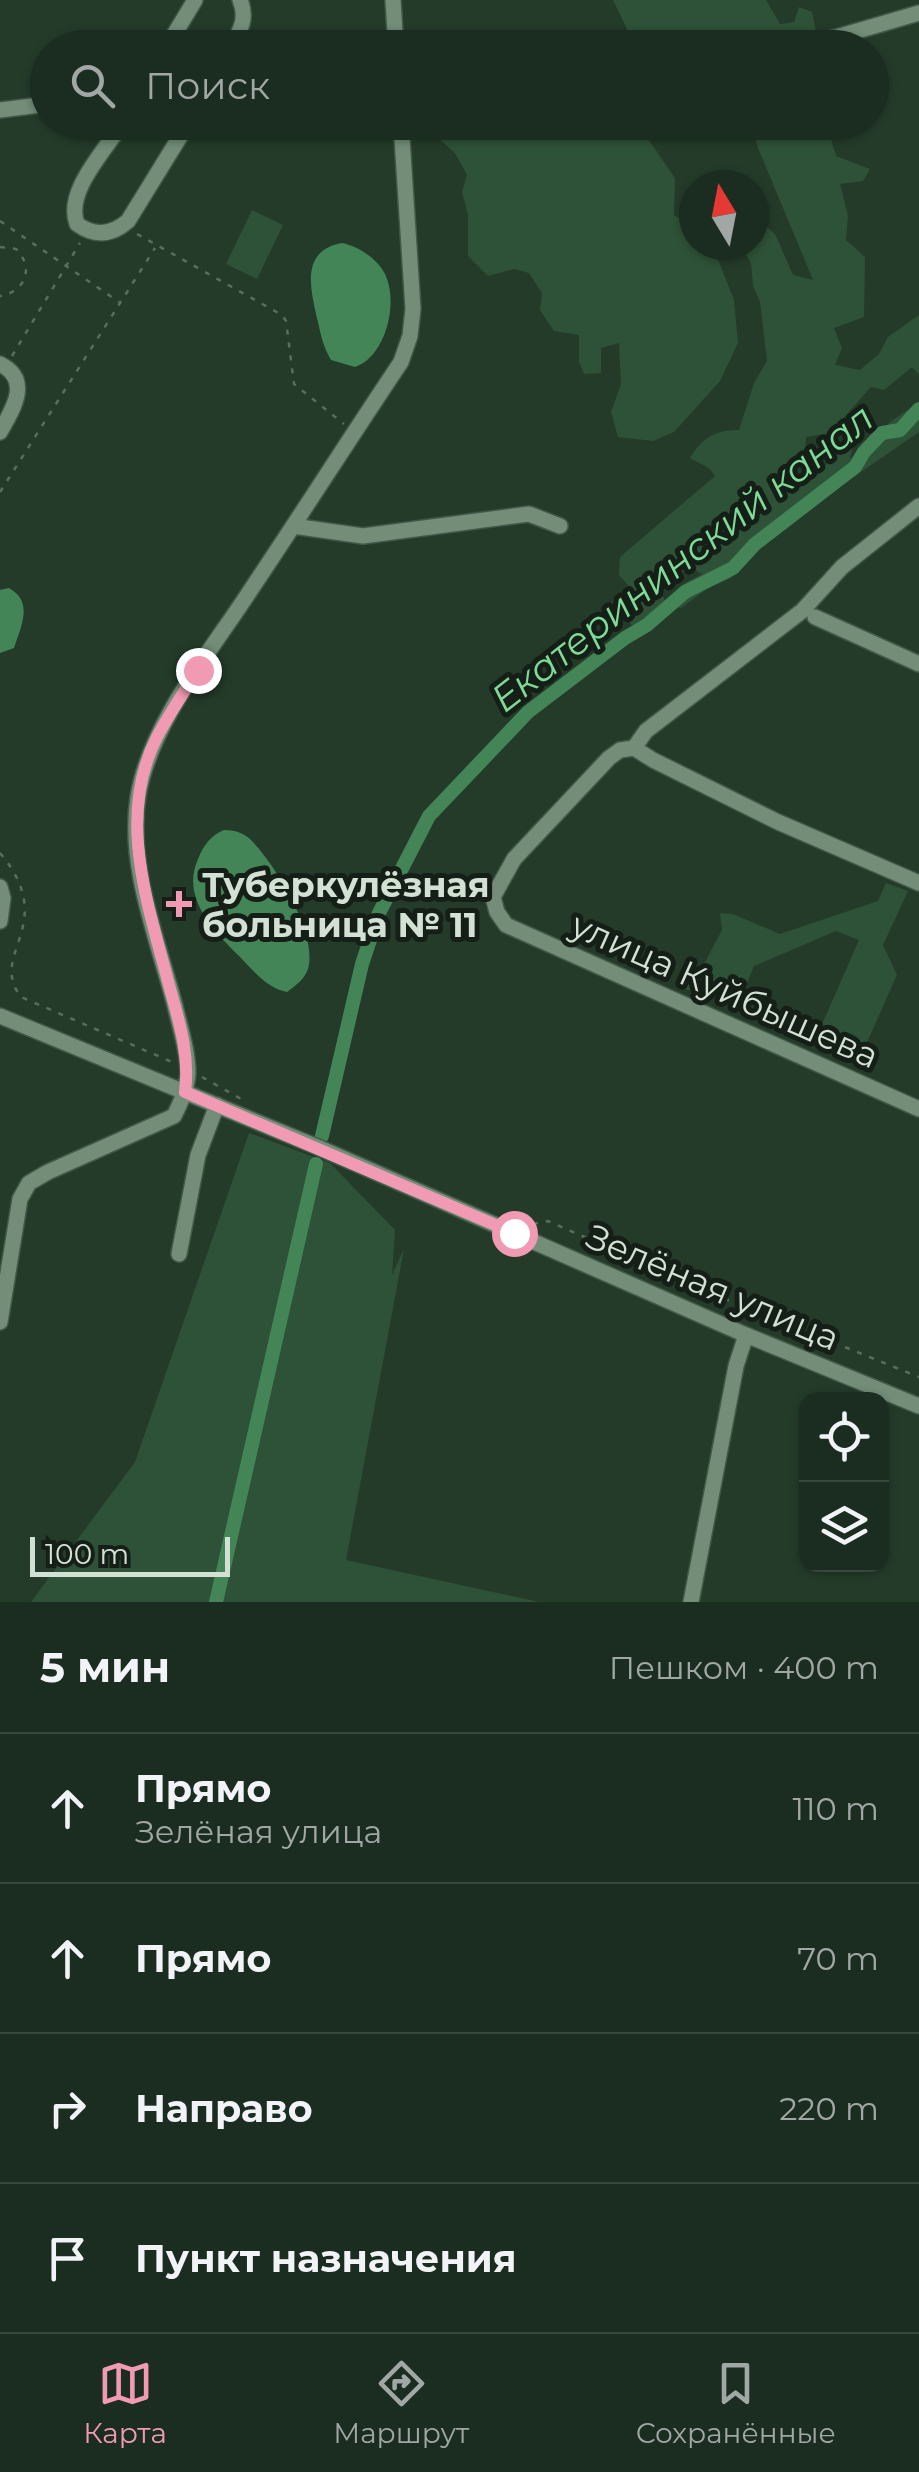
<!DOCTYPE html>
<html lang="ru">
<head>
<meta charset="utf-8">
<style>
	:root { --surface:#1b2c20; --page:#243429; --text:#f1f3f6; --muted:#a0a7a5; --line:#39483e; --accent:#f19ab3 }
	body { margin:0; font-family:Montserrat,sans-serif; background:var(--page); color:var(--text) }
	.controls { position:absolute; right:30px; bottom:30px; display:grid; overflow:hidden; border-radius:20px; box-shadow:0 2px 8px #0004 }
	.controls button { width:90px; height:90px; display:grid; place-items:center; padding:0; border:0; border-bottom:2px solid var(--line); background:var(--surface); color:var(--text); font:50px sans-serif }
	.compass { position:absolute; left:679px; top:170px; width:90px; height:90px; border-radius:50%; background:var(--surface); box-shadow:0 2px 8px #0004; rotate:350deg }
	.scale { position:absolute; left:30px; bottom:25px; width:200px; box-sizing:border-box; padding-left:10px; border:5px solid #d3e1d5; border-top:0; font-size:28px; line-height:35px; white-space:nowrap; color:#d3e1d5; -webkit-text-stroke:8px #151f17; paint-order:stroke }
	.stop { position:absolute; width:30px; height:30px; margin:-22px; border:8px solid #f19ab3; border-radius:50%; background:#fff }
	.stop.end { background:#f19ab3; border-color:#fff; box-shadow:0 2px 10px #0008 }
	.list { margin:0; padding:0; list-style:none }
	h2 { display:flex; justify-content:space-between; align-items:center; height:130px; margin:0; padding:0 40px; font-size:42px }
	h2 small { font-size:32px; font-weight:400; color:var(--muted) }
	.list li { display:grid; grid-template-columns:65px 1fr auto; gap:30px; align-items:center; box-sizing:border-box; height:150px; padding:0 40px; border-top:2px solid var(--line) }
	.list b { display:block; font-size:38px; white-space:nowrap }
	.list p { margin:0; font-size:32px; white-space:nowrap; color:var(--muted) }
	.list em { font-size:32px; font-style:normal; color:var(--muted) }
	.icon { flex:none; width:55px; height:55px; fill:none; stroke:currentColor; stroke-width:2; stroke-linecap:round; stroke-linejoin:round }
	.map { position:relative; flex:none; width:919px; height:1602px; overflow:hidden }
	.search { position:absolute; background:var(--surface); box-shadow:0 2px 8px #0004; left:30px; right:30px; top:30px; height:110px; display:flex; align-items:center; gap:25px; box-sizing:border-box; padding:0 35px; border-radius:55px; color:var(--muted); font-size:38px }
	.sheet { height:730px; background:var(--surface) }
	nav { display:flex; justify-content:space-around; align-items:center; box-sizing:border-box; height:140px; border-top:2px solid var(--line); background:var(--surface); font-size:28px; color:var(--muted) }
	nav a { display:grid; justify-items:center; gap:5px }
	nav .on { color:var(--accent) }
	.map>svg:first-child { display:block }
	.green { fill:#2e5237 }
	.water { fill:#438556 }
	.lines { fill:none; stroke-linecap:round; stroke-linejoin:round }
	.canal { stroke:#438556; stroke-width:14 }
	.minor-casing { stroke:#435749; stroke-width:18 }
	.path { stroke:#596e5e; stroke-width:2.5; stroke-dasharray:5 8; stroke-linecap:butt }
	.minor { stroke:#738d79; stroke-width:15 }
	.route { stroke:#f19ab3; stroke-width:12 }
	.poi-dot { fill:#f19ab3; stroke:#151f17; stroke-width:4 }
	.labels { text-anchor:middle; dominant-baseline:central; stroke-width:10; stroke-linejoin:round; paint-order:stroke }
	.poi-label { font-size:35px; font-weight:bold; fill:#d3e1d5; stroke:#151f17; text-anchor:start }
	.street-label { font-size:35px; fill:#d3e1d5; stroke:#151f17 }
	.water-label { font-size:38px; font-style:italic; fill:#7eda97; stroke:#151f17 }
</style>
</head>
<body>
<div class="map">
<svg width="919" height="1602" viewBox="0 0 919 1602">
	<rect width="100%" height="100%" fill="#243b2a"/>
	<!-- green -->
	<path class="green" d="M613,0H766L780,24L794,22L799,7L812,12L816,32L834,47H643L631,37Z
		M421,123H637L675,178L674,215L694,228V245H708L717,257L734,300L738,343L720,381L674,432L653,441L618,437L611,412L621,384L619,343L601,348V373L584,374L579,362V335L554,331L540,310L542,293L529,273L514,269L488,276L468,256V215L462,192L467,175L455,153Z
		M752,123H826L836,156L870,169L863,181L840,184L848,216L846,240L865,257L864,317L834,328L842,348L835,365L860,370L879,354L888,337L919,315V375L912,367L884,390L871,387L830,433L806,437L805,458L790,468L784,485L788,493C804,485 814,468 832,462L839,450L852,449L850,460L890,422L919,402V432L835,490L759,549L731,578L708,588L681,608L670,607C672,587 687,582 702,574L691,568L675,575L660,591L666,603C661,614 643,626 631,625L628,614L634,602L627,584L619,575L620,557L715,476L709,468L690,458C702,438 715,430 739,430L754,383L767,361L760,302L753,286L751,263L741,245H754V216L775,234L793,275L813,280L758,148Z
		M252,210L283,225L257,279L226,264Z
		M886,883L908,891L883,945L897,975L860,1058L816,1038L859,940L836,931L754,966L740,1001L675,987L695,981L722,930L720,913L733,914L780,934L878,901Z
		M249,1133L330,1163L395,1230L392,1275L404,1249L346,1560L539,1602H31L135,1462Z"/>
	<!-- water -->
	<path class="water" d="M342,243C357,246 373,256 382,269C401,296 387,357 355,367L331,360C322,345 320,330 316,314C309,283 303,250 342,243Z
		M9,588C34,602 21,626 14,648L0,653V590Z
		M224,830C234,830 245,833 252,841C276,866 318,934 308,969C304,980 296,985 287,992C266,988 252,969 237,954C212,929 181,897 198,859C203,846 211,835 224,830Z"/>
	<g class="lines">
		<!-- canal -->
		<path class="canal" d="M322,1136L362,964L379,913L429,816L528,712L625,638L647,625L685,592L733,568L755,544L855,467L864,452L882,433L900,430L919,409
			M216,1602L316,1164"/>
		<defs>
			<path id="minor" d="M393,0L396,48
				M110,48H114
				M166,48L195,0
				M231,48C240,31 248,18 240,0
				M799,48L919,13
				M0,110L48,104
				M110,122L119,128C102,154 65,193 77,224C95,237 112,235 128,221L189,122
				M0,364C32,380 13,409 0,432
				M919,506L842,567L802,611L646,731L634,748L620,750L609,758L514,859L493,897L497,912L506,925L919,1109
				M293,526L363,536L529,514L560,526
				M815,617L919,664
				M634,748L653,760L778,822L919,883
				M0,887L3,898L0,921
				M0,1016L320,1148L746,1335L919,1406
				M179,1254L198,1155L217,1105
				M0,1322L20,1199L29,1183L48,1172L174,1116C181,1102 187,1089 188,1073C188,1051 180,1027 175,1006C158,940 127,866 138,797C149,725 211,651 250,591C301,515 350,438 401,362L410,336L413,309L401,122
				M691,1602L736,1366L746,1335"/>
		</defs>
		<!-- minor casing -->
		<use href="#minor" class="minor-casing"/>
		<!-- path -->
		<path class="path" d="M0,221L119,302
			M137,234L282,315L286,321L294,384L344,424
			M0,247L16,249C35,268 25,292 0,296
			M12,356L80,243
			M0,492L155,248
			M0,853C16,872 28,894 24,920C20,949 0,970 21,997L172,1062
			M202,1077L243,1100
			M533,1224L548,1221L728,1300L919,1377"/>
		<!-- minor -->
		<use href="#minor" class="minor"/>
	</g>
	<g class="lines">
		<!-- route -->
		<path class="route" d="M198,670C184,692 169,714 157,737C116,817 148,904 169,985C179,1021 190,1055 185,1092L514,1233"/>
	</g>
	<!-- markers -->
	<path class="poi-dot" d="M174 889h10v10h10v10h-10v10h-10v-10h-10v-10h10z"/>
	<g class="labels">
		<!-- poi labels -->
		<g class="poi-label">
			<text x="202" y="884">Туберкулёзная<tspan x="202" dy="40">больница № 11</tspan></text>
		</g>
		<!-- street labels -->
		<g class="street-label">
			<text transform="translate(725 990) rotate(24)">улица Куйбышева</text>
			<text transform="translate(713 1287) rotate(23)">Зелёная улица</text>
		</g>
		<!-- water labels -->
		<g class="water-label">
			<text transform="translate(682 558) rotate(-38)">Екатерининский канал</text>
		</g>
	</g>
</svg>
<div class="controls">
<button><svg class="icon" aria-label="locate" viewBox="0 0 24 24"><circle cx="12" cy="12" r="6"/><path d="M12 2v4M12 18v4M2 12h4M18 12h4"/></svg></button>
<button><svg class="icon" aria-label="layers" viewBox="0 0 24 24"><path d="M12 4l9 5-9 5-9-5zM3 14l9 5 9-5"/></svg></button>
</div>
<svg class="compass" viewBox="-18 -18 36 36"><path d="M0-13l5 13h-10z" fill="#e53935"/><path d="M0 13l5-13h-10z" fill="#a0a7a5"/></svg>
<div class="scale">100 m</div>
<div class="stop" style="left:514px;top:1233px"></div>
<div class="stop end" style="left:198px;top:670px"></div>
<div class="search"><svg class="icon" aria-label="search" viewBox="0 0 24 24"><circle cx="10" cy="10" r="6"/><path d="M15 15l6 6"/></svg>Поиск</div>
</div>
<section class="sheet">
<h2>5 мин<small>Пешком · 400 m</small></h2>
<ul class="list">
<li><svg class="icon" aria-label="ahead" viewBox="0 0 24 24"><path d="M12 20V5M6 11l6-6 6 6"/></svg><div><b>Прямо</b><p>Зелёная улица</p></div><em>110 m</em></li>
<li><svg class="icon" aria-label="ahead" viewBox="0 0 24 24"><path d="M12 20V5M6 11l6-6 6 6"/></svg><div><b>Прямо</b></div><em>70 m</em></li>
<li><svg class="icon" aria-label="right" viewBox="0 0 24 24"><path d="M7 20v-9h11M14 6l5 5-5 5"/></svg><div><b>Направо</b></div><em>220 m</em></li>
<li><svg class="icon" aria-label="arrive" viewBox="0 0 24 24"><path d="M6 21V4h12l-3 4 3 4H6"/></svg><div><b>Пункт назначения</b></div></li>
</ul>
</section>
<nav>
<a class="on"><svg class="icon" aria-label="map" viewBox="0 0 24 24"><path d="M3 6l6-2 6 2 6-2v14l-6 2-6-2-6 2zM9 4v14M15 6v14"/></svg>Карта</a>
<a><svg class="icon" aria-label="directions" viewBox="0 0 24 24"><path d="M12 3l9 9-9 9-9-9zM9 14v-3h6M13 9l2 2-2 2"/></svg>Маршрут</a>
<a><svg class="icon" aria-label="saved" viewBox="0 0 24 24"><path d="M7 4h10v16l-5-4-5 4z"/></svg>Сохранённые</a>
</nav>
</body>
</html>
